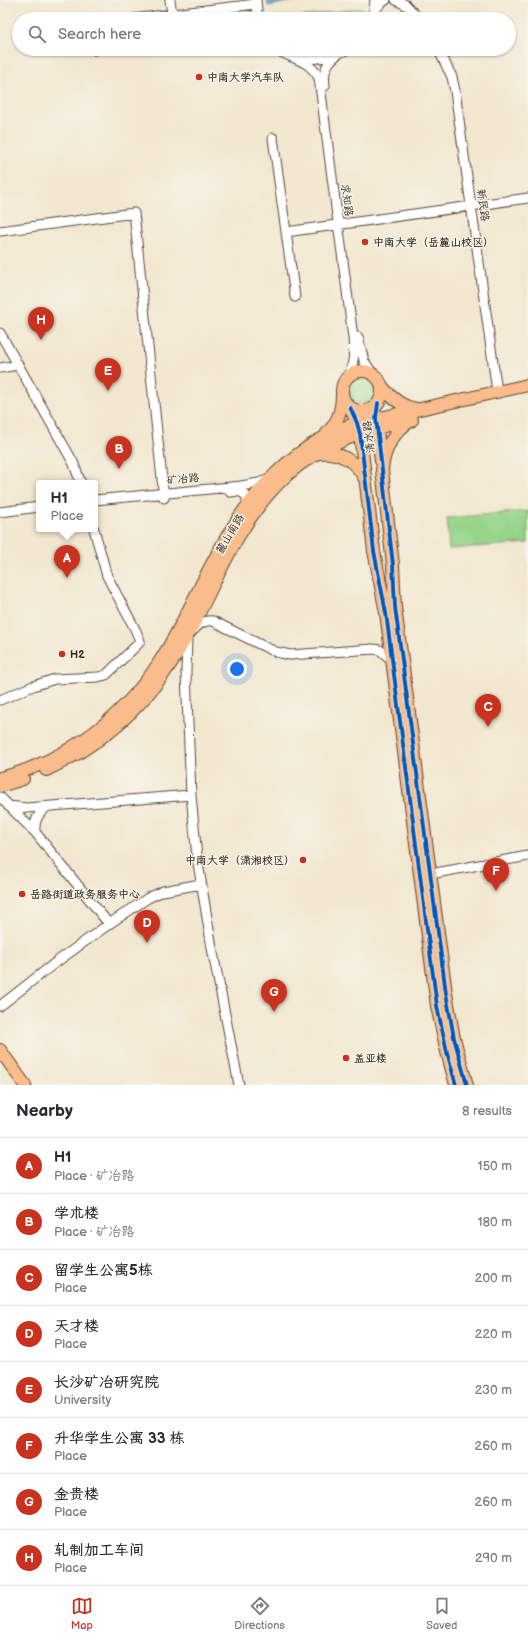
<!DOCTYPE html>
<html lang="en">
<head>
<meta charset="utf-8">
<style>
	:root { --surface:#fff; --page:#f7f7f7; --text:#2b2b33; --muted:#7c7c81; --line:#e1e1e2; --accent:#c8321e }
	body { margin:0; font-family:"Balsamiq Sans","LXGW WenKai TC",sans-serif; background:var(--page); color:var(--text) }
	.you { position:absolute; left:237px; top:669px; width:14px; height:14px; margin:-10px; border:3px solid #fff; border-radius:50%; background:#1a73e8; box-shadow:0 0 0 6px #1a73e833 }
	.badge { display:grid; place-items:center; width:26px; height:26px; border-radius:50%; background:var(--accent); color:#fff; font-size:13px; font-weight:700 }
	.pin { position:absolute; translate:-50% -33px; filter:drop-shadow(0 1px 2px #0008) }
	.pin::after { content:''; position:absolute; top:21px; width:14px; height:12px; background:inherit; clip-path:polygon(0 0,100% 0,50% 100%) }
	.popup { position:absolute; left:36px; top:480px; width:62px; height:52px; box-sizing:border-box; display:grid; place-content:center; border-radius:4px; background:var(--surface); filter:drop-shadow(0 1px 3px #0005); font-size:13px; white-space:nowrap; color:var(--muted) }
	.popup b { font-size:15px; color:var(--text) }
	.popup::after { content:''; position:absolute; left:50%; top:100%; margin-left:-8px; border:8px solid transparent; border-top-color:var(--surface) }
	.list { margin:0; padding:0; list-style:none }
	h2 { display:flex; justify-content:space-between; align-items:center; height:52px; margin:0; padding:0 16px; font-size:17px }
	h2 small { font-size:13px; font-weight:400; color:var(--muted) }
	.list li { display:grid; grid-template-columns:26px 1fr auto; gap:12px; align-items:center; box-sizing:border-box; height:56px; padding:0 16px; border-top:1px solid var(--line) }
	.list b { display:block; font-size:15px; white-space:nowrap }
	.list p { margin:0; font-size:13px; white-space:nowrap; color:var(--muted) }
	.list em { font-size:13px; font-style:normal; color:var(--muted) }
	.icon { flex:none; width:22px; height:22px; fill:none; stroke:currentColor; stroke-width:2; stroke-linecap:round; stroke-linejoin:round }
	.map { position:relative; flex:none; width:528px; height:1085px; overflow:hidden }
	.search { position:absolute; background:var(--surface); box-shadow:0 1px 3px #0004; left:12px; right:12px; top:12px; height:44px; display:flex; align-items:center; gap:10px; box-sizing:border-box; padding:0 14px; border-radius:22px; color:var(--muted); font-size:15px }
	.sheet { height:500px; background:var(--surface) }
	nav { display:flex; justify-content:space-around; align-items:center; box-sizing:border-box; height:56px; border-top:1px solid var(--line); background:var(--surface); font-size:11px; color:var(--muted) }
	nav a { display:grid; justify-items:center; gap:2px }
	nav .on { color:var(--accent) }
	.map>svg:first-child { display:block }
	.green { fill:#95d489; stroke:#687f54 }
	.water { fill:#6aa8dc; stroke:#52697d }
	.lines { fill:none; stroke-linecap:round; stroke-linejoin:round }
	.minor-casing { stroke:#564639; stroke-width:11 }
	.major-casing { stroke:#564639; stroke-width:14 }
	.minor { stroke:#fff; stroke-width:9 }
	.major { stroke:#f9bc8a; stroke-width:12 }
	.cycleway-casing { stroke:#f7f3e8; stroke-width:6 }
	.cycleway { stroke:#0057b8; stroke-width:4 }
	.poi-dot { fill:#c8321e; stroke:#f7f3e8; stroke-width:1.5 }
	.labels { text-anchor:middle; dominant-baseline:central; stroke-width:3; stroke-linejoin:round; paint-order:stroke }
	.poi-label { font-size:11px; font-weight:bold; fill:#3b2a1e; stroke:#f7f3e8; text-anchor:start }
	.street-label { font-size:11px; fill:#3b2a1e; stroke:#f7f3e8 }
</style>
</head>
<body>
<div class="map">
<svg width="528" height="1085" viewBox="0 0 528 1085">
	<rect width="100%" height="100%" fill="#f7f3e8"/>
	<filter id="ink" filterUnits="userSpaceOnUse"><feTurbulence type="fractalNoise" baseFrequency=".025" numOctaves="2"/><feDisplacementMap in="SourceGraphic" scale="8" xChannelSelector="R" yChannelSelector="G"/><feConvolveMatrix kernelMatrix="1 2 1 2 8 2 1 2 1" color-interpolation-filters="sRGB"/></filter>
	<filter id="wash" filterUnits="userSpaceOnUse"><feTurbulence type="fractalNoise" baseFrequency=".012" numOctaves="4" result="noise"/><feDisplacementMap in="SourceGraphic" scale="16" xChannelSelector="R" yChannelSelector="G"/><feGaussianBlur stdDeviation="0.9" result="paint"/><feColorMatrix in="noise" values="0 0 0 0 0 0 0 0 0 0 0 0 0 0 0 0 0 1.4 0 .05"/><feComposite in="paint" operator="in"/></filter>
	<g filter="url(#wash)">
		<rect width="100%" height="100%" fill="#f2e7cf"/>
		<!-- green -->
		<path class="green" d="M362,8V19H285Z
			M287,49H338C321,57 303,57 287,49Z
			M349 390a14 14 0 1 1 28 0a14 14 0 1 1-28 0Z
			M528,511V543L449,549L447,518Z"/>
		<!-- water -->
		<path class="water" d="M267,0H298L268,6Z"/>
	</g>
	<g filter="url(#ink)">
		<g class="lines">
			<defs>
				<path id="minor" d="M170,0L172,14
					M256,0L258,19
					M396,0L406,5L419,19
					M375,10L381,3L386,0
					M132,19L256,4
					M373,19L375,0
					M276,49C292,60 308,58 319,78L353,337C354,352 355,364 347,377
					M438,49L452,77L455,91L497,391
					M95,50L98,49
					M299,58C315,60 334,57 348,49
					M325,86C323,71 326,63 338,54
					M273,138L295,297
					M0,231L134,213L164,498
					M286,232L528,198
					M0,333L73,462L81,483
					M358,337L364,361L373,374
					M0,368L18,365
					M230,492C237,491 243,491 247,497V506
					M95,500L241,486L259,483L269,479
					M0,512L39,507
					M0,700L33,686L55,679L98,677L106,675L138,644L140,641L136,631L107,576L94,529
					M0,797L35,832L109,924
					M8,806L26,808L191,795
					M35,832C34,820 38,814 47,807
					M425,875L528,856
					M0,1006L55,963L109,924L148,898L163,891L201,884
					M239,1085L212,948L197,857L191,795L186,673L187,637C195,629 201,619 213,621L261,645L276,652L290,655L373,649L380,650L392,660"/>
				<path id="major" d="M342 391a20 20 0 1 1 40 0a20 20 0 1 1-40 0Z
					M382,386C391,398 402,407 417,409
					M350,407L357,423L360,434L374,551L386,613L437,1006L447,1052L456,1085
					M412,420C394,431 384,449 382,470L393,565L395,607L446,993L454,1038L467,1085
					M376,421L381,461
					M327,433C338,423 342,408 342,394
					M320,453C339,451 356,461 365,479
					M46,770C108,742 154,698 186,638C217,582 238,519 287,475C321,444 367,430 410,419
					M0,778C61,763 115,724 152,673C183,629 202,577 231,530C260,482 303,441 357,423L528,385
					M0,786L23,779
					M0,1050L25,1085"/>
			</defs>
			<!-- minor casing -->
			<use href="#minor" class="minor-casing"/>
			<!-- major casing -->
			<use href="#major" class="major-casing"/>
			<!-- minor -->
			<use href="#minor" class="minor"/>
			<!-- major -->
			<use href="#major" class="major"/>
			<defs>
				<path id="cycleway" d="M378,403L376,418L393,565L395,607L446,993L454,1038L467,1085
					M350,407L357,423L360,434L374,551L386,613L437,1006L447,1052L456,1085"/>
			</defs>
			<!-- cycleway casing -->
			<use href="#cycleway" class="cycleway-casing"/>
			<!-- cycleway -->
			<use href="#cycleway" class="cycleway"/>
		</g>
	</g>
	<!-- markers -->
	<g class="poi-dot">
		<circle cx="199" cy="77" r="4"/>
		<circle cx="365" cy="242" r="4"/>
		<circle cx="62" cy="654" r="4"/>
		<circle cx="303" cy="860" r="4"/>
		<circle cx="22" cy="894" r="4"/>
		<circle cx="346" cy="1058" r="4"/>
	</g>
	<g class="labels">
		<!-- poi labels -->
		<g class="poi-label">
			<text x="207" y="77">中南大学汽车队</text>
			<text x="373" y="242">中南大学（岳麓山校区）</text>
			<text x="70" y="654">H2</text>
			<text x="295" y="860" text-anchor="end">中南大学（潇湘校区）</text>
			<text x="30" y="894">岳路街道政务服务中心</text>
			<text x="354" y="1058">盖亚楼</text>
		</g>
		<!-- street labels -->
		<g class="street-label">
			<text transform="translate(347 200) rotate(83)">求知路</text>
			<text transform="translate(483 205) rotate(82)">新民路</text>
			<text transform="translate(369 437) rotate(-97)">清水路</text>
			<text transform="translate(183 479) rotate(-5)">矿冶路</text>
			<text transform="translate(230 534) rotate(-59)">麓山南路</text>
		</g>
	</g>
</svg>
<div class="you"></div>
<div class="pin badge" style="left:67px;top:578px">A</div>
<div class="popup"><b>H1</b>Place</div>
<div class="pin badge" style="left:119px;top:469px">B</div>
<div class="pin badge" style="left:488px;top:727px">C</div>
<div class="pin badge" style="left:147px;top:943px">D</div>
<div class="pin badge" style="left:108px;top:391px">E</div>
<div class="pin badge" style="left:496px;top:891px">F</div>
<div class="pin badge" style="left:274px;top:1012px">G</div>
<div class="pin badge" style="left:41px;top:340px">H</div>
<div class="search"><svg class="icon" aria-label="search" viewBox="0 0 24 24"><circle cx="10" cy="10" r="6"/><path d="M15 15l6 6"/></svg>Search here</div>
</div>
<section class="sheet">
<h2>Nearby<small>8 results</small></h2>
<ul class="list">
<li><span class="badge">A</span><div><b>H1</b><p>Place · 矿冶路</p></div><em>150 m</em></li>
<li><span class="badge">B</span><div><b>学术楼</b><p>Place · 矿冶路</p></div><em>180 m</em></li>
<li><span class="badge">C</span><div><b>留学生公寓5栋</b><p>Place</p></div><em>200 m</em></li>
<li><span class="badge">D</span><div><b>天才楼</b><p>Place</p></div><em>220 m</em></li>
<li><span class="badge">E</span><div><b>长沙矿冶研究院</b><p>University</p></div><em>230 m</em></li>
<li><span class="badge">F</span><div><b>升华学生公寓 33 栋</b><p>Place</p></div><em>260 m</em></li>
<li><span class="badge">G</span><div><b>金贵楼</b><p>Place</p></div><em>260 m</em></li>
<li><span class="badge">H</span><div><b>轧制加工车间</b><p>Place</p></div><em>290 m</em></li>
</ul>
</section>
<nav>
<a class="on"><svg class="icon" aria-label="map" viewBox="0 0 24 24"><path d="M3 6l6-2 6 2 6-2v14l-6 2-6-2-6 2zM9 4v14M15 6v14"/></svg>Map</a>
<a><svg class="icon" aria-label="directions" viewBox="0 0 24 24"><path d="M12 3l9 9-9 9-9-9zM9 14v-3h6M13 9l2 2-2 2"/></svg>Directions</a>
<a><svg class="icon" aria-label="saved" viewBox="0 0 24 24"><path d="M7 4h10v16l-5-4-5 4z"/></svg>Saved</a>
</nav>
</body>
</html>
